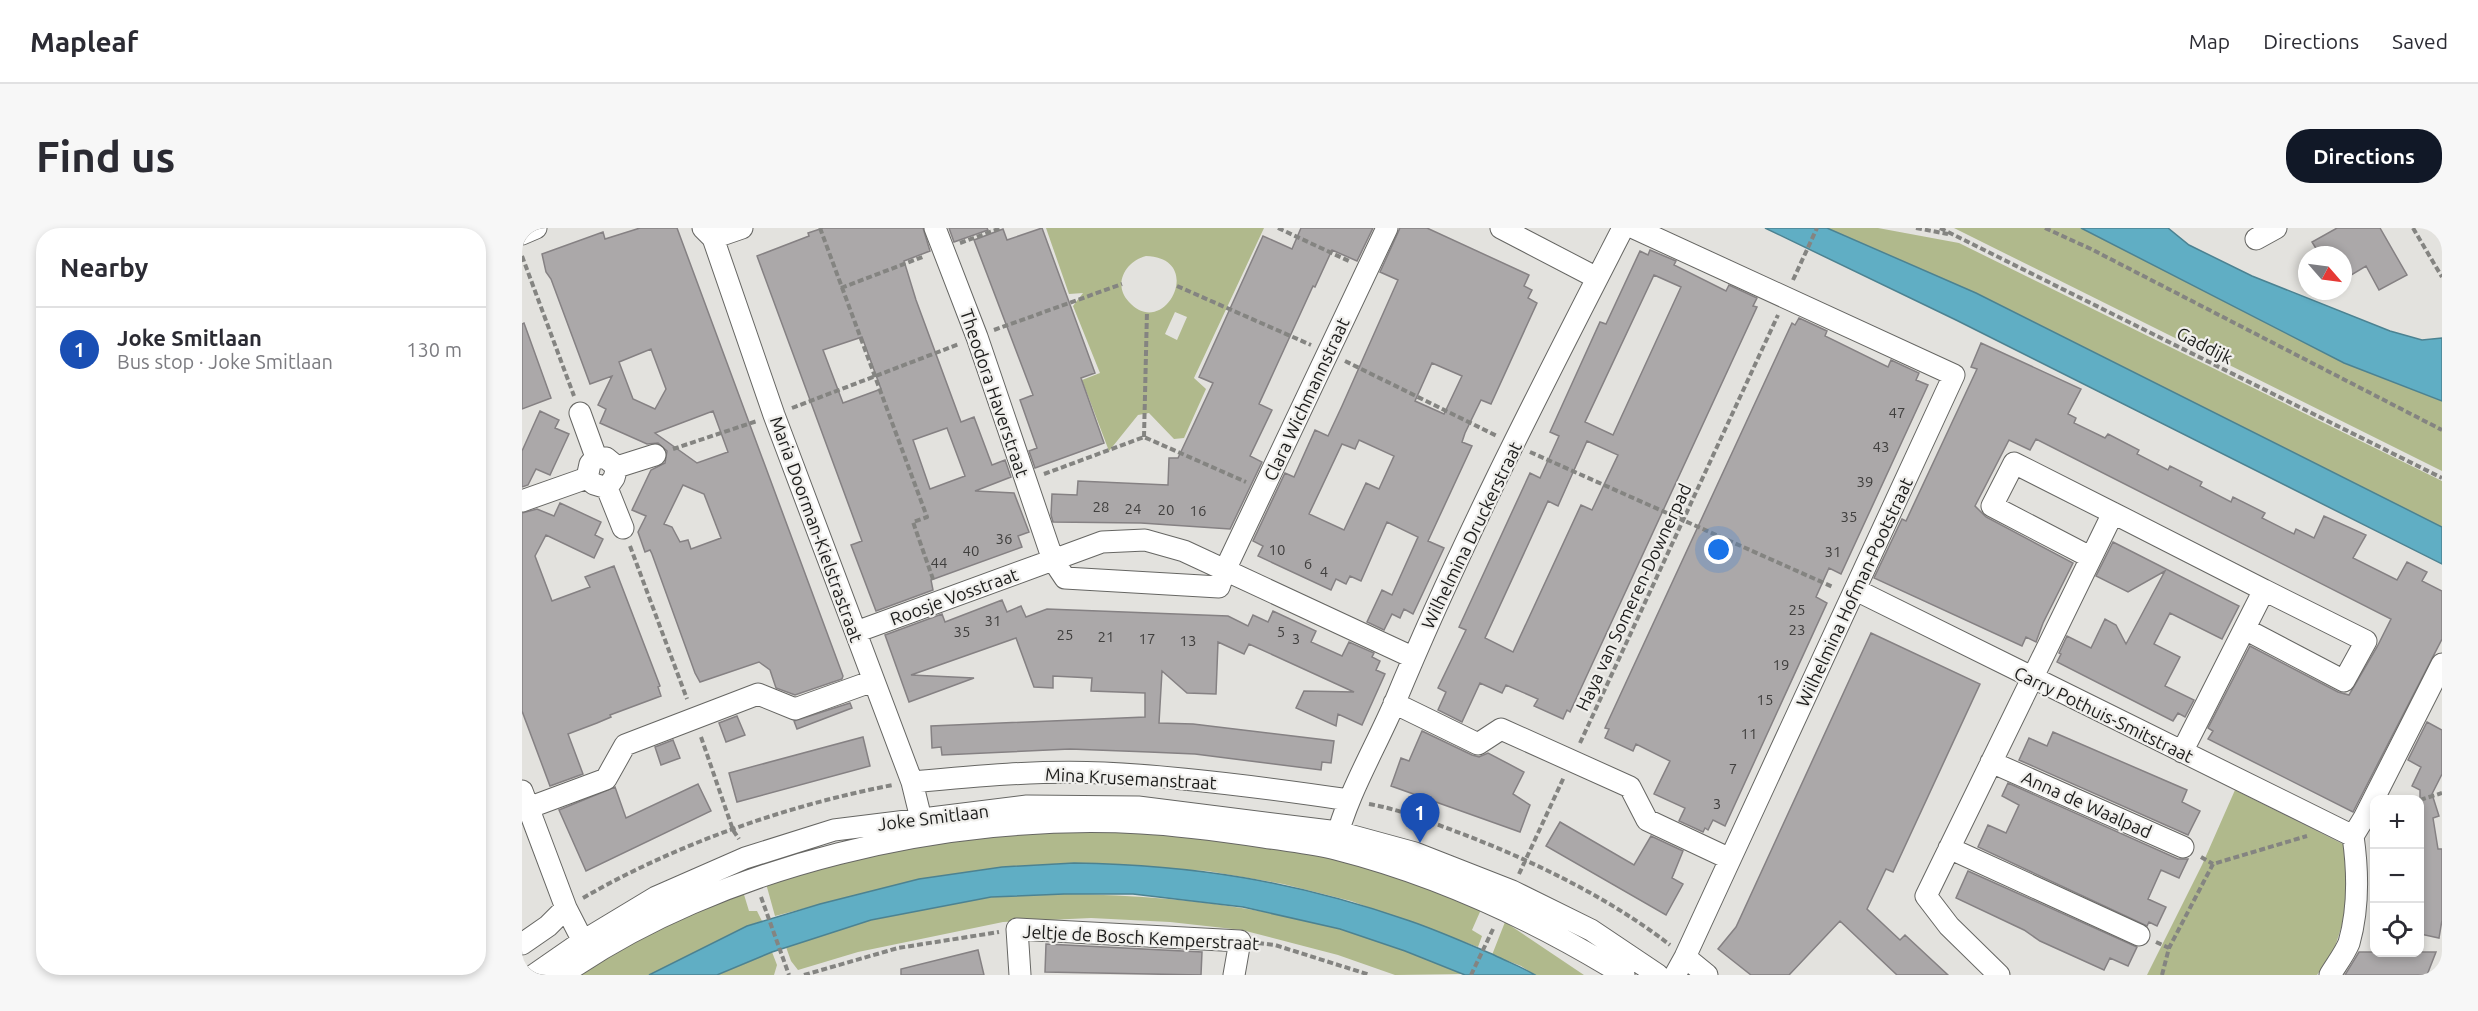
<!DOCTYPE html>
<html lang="en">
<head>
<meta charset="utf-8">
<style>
	:root { --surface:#fff; --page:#f7f7f7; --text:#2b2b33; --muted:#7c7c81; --line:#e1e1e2; --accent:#111827 }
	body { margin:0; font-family:Ubuntu,sans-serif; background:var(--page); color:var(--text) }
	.controls { position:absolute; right:18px; bottom:18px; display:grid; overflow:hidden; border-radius:12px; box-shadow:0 3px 9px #0003 }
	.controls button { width:54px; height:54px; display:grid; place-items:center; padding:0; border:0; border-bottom:2px solid var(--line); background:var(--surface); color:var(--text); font:30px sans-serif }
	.compass { position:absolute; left:1776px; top:18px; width:54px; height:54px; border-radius:50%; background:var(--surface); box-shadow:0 3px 9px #0003; rotate:118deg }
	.you { position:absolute; left:1197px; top:322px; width:21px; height:21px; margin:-15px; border:4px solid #fff; border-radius:50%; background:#1a73e8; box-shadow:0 0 0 9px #1a73e833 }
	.badge { display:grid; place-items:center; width:39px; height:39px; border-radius:50%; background:var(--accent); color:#fff; font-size:20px; font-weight:700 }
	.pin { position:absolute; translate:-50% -50px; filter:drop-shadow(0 2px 3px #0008) }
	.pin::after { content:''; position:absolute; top:32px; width:21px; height:18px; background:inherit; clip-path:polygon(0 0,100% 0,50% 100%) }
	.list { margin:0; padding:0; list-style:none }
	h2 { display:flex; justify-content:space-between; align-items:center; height:78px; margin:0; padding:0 24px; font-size:26px }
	h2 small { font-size:20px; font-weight:400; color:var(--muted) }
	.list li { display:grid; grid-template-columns:39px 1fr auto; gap:18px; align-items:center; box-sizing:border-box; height:84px; padding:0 24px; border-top:2px solid var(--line) }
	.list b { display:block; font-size:22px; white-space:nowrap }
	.list p { margin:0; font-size:20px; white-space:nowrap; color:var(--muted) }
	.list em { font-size:20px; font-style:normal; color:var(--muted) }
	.icon { flex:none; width:33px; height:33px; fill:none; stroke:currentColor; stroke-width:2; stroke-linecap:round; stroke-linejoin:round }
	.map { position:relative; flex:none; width:1920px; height:747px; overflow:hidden; border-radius:24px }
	header { display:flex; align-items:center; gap:36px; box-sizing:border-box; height:84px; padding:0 30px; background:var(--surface); border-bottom:2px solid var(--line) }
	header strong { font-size:28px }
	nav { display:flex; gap:33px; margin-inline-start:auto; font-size:21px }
	.intro { display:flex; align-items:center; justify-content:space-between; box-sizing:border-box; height:144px; padding:0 36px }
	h1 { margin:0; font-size:42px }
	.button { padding:15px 27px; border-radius:24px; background:var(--accent); color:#fff; font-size:21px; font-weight:700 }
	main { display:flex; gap:36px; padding:0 36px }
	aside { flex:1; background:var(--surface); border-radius:24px; box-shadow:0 3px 9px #0003 }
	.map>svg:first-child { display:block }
	.green { fill:#b0b98c; fill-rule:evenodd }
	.water { fill:#60aec4; stroke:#4c8291; stroke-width:1.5 }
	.building { fill:#aba8a9; stroke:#858183; stroke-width:1.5; fill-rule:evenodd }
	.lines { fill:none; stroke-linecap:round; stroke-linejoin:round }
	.minor-casing { stroke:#666663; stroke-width:23 }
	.path { stroke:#848481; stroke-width:4; stroke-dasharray:6 3; stroke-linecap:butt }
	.minor { stroke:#fff; stroke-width:21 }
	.labels { text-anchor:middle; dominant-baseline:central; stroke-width:4.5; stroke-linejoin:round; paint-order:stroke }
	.number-label { font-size:15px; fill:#403f3e }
	.street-label { font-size:18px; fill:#1c1c1b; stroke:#f0efec }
</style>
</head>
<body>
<header>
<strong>Mapleaf</strong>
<nav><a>Map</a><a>Directions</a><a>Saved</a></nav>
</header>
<div class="intro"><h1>Find us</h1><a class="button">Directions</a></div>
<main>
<aside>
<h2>Nearby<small></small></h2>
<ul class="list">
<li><span class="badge" style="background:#1a4fb4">1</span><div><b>Joke Smitlaan</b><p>Bus stop · Joke Smitlaan</p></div><em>130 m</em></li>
</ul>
</aside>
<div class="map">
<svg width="1920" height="747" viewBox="0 0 1920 747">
	<rect width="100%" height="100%" fill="#e3e2de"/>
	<!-- green -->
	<path class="green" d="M524,0H742L672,150L684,161L662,210L652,211L627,185L616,187L587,223L560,152L578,145L551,78L561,65L547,66ZM624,28C685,30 642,113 607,74C590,56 604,33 624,28ZM653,84L665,89L655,112L643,106Z
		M1305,0H1356L1437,15L1920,253V299L1454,65Z
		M1432,0H1559L1822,135L1920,173V243Z
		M1713,562L1823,617L1826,678L1812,722L1795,747H1625L1680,637Z
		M563,596L788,621L961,677L950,702L960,708L956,719L829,673L761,656L685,643L552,635L480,639L397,651L253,688L243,652L313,630Z
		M220,660L227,683H235L240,693L225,698L127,747H49Z
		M542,666C635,667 727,676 817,701C860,712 901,730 941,746L873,747L816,727L720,702L648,694L569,690L481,694L336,724L276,742L269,733L264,719L349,692L469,669Z
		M983,694L1062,747H1013L999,738L970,727Z
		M250,724L255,737L252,747H195Z"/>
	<!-- water -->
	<path class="water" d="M1243,0H1305L1454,65L1920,299V336L1434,92Z
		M1559,0H1646L1667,17L1730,48L1868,103L1900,112L1920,110V173L1822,135Z
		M552,635C673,637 772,653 888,693C917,703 944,715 972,727C986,734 1000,739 1013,747H943L883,723L818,701L721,679L611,666H542L469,669L349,692L250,724L195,747H127L225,698L298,676L397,651L480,639Z"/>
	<!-- building -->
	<path class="building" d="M118,0H155L321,448L320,451L273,467L254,460L248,442L237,434L178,454L173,445L130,326L128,322L123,324L116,304L124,288L110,282L129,242L143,235L145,223L136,215L125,216L78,195L84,181L76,177L90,148L68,156L29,51L24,44L20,26L81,4L83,11ZM129,121L144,161L133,181L111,171L97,134ZM191,183L206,224L175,235L133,205ZM161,257L182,266L199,310L169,321L166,312L158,314L150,299L142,296Z
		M301,0H401L408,23L382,33L394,72L439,194L452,189L470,237L483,232L489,249L453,263L492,265L507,304L496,308L500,319L409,352L411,362L354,383L329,317L340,313L235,28L287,8L286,5ZM340,109L359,161L321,175L301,122ZM425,200L443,248L408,261L391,212Z
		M427,0H465L466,2L432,14Z
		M520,0L573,145L559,150L582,215L513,240L507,223L515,220L498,172L511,167L452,12L481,1L485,12Z
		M779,0H851L835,33L810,22L793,59L791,58L737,176L750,182L728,228L740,234L708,301L619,295L531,294L529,287L530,266L555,267L556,253L646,257L647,230H656L691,155L677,149L741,8L770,21Z
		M878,0H905L1007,47L1002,58L1010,62L1006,70L1015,75L969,176L959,172L943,205L940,214L950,218L906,313L922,320L891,386L882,381L878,390L870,386L862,402L845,394L860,362L870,367L896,309L865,294L839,353L828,348L824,356L814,351L809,362L736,328L741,318L731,313L763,245L772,249L793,202L806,208L820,178L876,52L858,44ZM910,135L940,148L922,186L893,173ZM837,212L872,228L857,261L844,255L822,302L787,286L820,216L833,221Z
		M1815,0H1858L1885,47L1857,62L1844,38L1821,52V27H1798L1790,14Z
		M1128,22L1154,33L1152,37L1204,63L1207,57L1235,70L1231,78L1235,79L1048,484L1045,482L1041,491L1012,478L1016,471L984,457L980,465L958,455L940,494L916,482L924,464L916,460L944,402L937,399L1008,245L1018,250L1037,208L1028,204L1078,94L1084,96L1118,23L1126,27ZM1132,47L1159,59L1091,207L1063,194ZM1065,213L1096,227L1070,282L1059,277L991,424L963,410L1026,273L1036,278Z
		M1277,90L1305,103L1303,108L1366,139L1369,132L1397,145L1394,152L1406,157L1319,346L1307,340L1294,369L1305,375L1203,598L1191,592L1186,602L1183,600L1181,604L1157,593L1163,580L1132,566L1148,533L1114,516L1111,523L1083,510L1087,501L1083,500L1270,95L1273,97Z
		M2,95L29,170L0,181V96Z
		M1459,115L1559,161L1546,186L1554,190L1552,195L1583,210L1586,206L1617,222L1615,226L1646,242L1648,238L1680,254L1678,258L1709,274L1711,269L1743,285L1740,290L1772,306L1774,301L1792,310L1802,288L1844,307L1831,330L1875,352L1885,334L1905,344L1900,353L1920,363V411L1831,584L1686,511L1691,503L1686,500L1728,418L1816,464L1827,467L1855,419L1869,391L1514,211L1508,222L1487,212L1453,278L1464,289L1551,335L1521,395L1514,414L1504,409L1500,418L1352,350L1380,291L1384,293L1455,141L1449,139Z
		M18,183L37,192L33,200L47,206L28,247L14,241L6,257L0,259V223Z
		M38,275L79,294L73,307L81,311L72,330L24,307L13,328L30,373L68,359L63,349L92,338L138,458L136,459L139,468L88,487L89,489L75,495L46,506L61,546L28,558L0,483V285L15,281L32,288Z
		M1591,314L1717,378L1700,411L1648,385L1632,416L1658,429L1643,458L1672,472L1663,489L1656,485L1651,493L1535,434L1539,426L1537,425L1545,408L1569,420L1583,391L1594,397L1604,416L1643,343L1606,364L1574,348Z
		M480,372L485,384L499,378L504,389L525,381L706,388L726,398L731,387L746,394L751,383L794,403L789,414L820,428L827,414L852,425L850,429L858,433L854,442L863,446L840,497L816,486L814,498L774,480L782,463L832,464L727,416L722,426L696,414L694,466L665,465L640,443L637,495L671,496L812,513L809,535L800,534L799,542L673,526L627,524L548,521L420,527L419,519L410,520L409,498L623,489V465L569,463L570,450L531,448V460L512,459L494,410L389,447L452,450L387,474L363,407L420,386L423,394Z
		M1349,405L1458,456L1371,644L1364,641L1345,681L1378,712L1383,707L1426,747H1375L1318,693L1267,747H1229L1196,721L1214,699Z
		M328,475L330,480L275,501L272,493Z
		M215,488L223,507L204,514L197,495Z
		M1905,494L1920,502V546L1910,566L1917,588L1911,590L1916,621H1920V692L1917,710L1898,706V562L1890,558L1899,539L1886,532Z
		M900,503L950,527L957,529L966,525L1002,544L991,566L1008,577L998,604L869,558L879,530L887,533Z
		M1531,504L1665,562L1660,574L1678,583L1666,607L1497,532L1507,510L1525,518Z
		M341,509L348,538L215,574L207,545Z
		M151,512L158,530L139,537L133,519Z
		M1486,555L1656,631H1666L1657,650L1639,642L1626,671L1644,679L1635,698L1627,694L1625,698L1456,619L1466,597L1484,605L1497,577L1480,568Z
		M176,556L189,583L64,643L37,582L93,559L104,590Z
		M1038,594L1112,637L1129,608L1161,623L1150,650L1161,656L1144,687L1024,618Z
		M1446,643L1615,719L1606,738L1588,730L1582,742L1518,713L1502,702L1434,670Z
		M524,716L680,724L679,747L523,744Z
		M456,722L462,747H379V741Z
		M1837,724H1914L1905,747H1823Z"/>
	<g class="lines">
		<defs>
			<path id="minor" d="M181,0L191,10L252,187L390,554L402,603
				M413,0L455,109L531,332L580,314L623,312L662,323L890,429
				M979,0L1075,50
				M1112,0L1432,147L1163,729L1153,747
				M0,6L14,0
				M191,10L220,0
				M1734,11L1754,0
				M58,185L74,229
				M74,229L84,230L95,239L92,250L85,260L72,256L65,250L68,236Z
				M95,239L133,227
				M85,260L101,300
				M0,273L65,250
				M1568,329L1470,278L1492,235L1591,285
				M1334,362L1831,608
				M1723,401L1822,453L1844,413L1742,362
				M334,404L531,332L543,350L697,359L703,342L865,0
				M872,475L956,516L979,501L1108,559L1125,592L1208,631
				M1469,534L1661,619
				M390,554C453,548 518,542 582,545C664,549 746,560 827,572
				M0,563L44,680L67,725
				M6,580L84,551L103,517L236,466L273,481L351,453
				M1831,608L1842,590L1920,436
				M813,616C825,566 853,521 873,474C940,312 1021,156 1101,0
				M1427,620L1617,707
				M0,716L26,698L44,680
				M1163,729L1185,747
				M12,747L61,713L134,669L223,630L312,602L505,578L616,579L816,604L893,625L990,663L1069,702L1136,747
				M40,747C196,637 429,584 619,595C660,597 701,603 742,609C766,613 791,615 814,621C916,647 1013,692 1102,747
				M498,747L495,701L718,713L712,747
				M1477,747L1427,698L1404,668L1591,285L1742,362L1660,524
				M1808,747C1814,737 1823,725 1827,715C1837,680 1836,643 1831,608"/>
		</defs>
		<!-- minor casing -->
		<use href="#minor" class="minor-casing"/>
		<!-- path -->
		<path class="path" d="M298,0L405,289L391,294L412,354
			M756,0L829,34
			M1394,0L1426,6
			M1418,0L1920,250
			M1523,0L1569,21L1920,202
			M1891,0L1920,49
			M438,15L479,0
			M0,28L52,168
			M1271,52L1295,0
			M655,58L789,117
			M319,60L403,28
			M472,102L600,56
			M823,133L975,208
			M270,180L437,116
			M622,209L625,83
			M151,221L235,193
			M1008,224L1311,359
			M522,246L622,209L724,254
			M108,318L165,471
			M179,509L211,602L217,611
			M1058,515L1256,87
			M1898,572L1920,565
			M847,576C876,581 903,592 930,602C1005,630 1085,668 1148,717
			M1679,629L1691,636
			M997,646L1042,549
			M239,669L267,747
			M61,670C154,616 266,577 371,557
			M1634,714L1647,720
			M736,715L753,717L848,747
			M282,747L376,720L477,704
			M949,747L972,699
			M1640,747L1647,720L1691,636L1785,608"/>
		<!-- minor -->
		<use href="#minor" class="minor"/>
	</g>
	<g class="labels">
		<!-- number labels -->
		<g class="number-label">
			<text x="1375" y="184">47</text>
			<text x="1359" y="218">43</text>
			<text x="1343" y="253">39</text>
			<text x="579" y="278">28</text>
			<text x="611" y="280">24</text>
			<text x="644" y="281">20</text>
			<text x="676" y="282">16</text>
			<text x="1327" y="288">35</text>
			<text x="482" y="310">36</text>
			<text x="755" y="321">10</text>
			<text x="449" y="322">40</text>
			<text x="1311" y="323">31</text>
			<text x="417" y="334">44</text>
			<text x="786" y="335">6</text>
			<text x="802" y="343">4</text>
			<text x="1275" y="381">25</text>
			<text x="471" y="392">31</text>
			<text x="1275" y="401">23</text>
			<text x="440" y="403">35</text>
			<text x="759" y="403">5</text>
			<text x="543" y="406">25</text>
			<text x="584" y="408">21</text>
			<text x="625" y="410">17</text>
			<text x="774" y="410">3</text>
			<text x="666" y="412">13</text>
			<text x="1259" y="436">19</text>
			<text x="1243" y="471">15</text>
			<text x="1227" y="505">11</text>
			<text x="1211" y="540">7</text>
			<text x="1195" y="575">3</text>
		</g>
		<!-- street labels -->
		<g class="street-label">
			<text transform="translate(1683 117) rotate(27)">Gaddijk</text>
			<text transform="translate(473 165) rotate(71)">Theodora Haverstraat</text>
			<text transform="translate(784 171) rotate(-65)">Clara Wichmannstraat</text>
			<text transform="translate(295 301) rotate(70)">Maria Doorman-Kielstrastraat</text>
			<text transform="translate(949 307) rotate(-64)">Wilhelmina Druckerstraat</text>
			<text transform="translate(1332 364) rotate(-65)">Wilhelmina Hofman-Pootstraat</text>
			<text transform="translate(432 368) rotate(-20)">Roosje Vosstraat</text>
			<text transform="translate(1111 369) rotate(-65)">Haya van Someren-Downerpad</text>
			<text transform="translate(1582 486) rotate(26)">Carry Pothuis-Smitstraat</text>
			<text transform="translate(609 550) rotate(3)">Mina Krusemanstraat</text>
			<text transform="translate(1565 576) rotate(24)">Anna de Waalpad</text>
			<text transform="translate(411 589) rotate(-7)">Joke Smitlaan</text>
			<text transform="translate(619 709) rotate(3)">Jeltje de Bosch Kemperstraat</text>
		</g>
	</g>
</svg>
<div class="controls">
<button>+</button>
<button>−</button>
<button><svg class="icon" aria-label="locate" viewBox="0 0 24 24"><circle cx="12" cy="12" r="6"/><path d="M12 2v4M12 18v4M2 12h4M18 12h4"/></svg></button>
</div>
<svg class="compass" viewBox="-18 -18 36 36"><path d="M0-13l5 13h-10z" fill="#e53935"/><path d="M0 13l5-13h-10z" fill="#7c7c81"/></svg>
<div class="you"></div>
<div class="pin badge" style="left:898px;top:615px;background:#1a4fb4">1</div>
</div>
</main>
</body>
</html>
